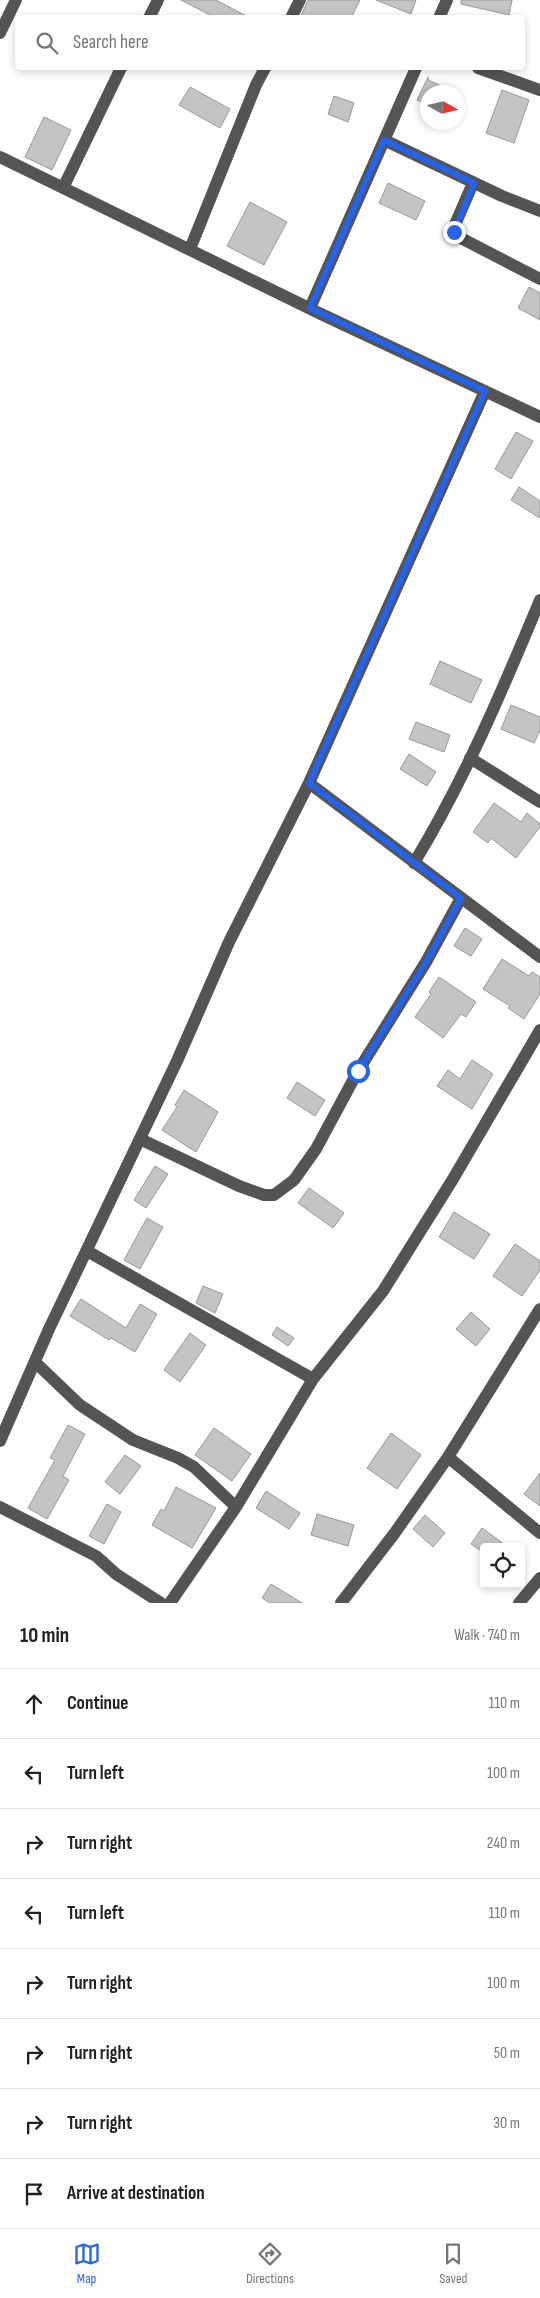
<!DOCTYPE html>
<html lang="en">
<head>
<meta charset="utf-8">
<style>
	:root { --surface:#fff; --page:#f2f2f2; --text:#222; --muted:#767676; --line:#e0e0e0; --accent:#2563eb }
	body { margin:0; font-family:"Sofia Sans Condensed",sans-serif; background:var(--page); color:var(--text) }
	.controls { position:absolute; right:15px; bottom:15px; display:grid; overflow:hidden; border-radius:5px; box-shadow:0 2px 8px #0003 }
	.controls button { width:45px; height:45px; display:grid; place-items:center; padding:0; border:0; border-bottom:1px solid var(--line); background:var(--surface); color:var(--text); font:25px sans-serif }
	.compass { position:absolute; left:420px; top:85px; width:45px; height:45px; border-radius:50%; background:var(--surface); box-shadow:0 2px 8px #0003; rotate:98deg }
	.stop { position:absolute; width:15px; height:15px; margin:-11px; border:4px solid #2563eb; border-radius:50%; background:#fff }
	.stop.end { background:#2563eb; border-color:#fff; box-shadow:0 1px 5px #0008 }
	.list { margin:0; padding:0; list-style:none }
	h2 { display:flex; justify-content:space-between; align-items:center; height:65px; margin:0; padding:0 20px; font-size:21px }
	h2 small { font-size:16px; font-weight:400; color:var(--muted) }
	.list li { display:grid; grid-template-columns:32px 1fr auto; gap:15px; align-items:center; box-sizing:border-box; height:70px; padding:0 20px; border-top:1px solid var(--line) }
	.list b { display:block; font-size:19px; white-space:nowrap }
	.list em { font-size:16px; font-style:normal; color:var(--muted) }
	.icon { flex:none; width:28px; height:28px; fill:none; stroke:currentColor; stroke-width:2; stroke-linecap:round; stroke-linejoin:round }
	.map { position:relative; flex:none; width:540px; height:1603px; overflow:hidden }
	.search { position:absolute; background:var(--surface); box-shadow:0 2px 8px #0003; left:15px; right:15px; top:15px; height:55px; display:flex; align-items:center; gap:12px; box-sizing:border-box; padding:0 18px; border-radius:5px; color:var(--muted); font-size:19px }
	.sheet { height:625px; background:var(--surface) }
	nav { display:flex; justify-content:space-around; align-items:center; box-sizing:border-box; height:70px; border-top:1px solid var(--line); background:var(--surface); font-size:14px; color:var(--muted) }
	nav a { display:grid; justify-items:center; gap:2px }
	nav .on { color:var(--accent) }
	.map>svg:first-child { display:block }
	.building { fill:#c4c4c4; stroke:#989898 }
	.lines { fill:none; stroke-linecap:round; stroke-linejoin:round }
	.minor { stroke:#545454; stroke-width:12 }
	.route { stroke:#2563eb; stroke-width:6 }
</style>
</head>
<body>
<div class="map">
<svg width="540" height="1603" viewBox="0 0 540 1603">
	<rect width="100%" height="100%" fill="#fff"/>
	<!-- building -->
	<path class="building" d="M181,0H216L250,18H216Z
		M308,0H360L351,18H300Z
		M376,0H416L411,14Z
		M461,0H512L509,15L461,4Z
		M428,77V80L455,92H428V105L417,100Z
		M190,87L230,109L220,128L179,105Z
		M502,90L529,100L514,143L486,133Z
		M334,96L354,103L348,122L328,114Z
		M44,117L71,130L52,170L25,157Z
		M388,183L425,201L416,220L379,203Z
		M250,202L287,222L264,265L227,246Z
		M529,287L540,293V320L518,308Z
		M516,432L533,441L511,479L495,469Z
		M519,487L540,501V518L511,500Z
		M440,661L482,680L471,703L430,684Z
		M511,705L540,717V731L534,743L501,729Z
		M416,722L450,735L444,752L409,739Z
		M409,754L436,772L427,786L400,769Z
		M494,803L521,822L527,813L540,824V827L516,858L491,838L488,843L473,832Z
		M465,928L482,939L471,956L454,946Z
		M502,959L529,976L532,972L540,977V994L524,1019L508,1008L510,1006L483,989Z
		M439,977L476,1002L466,1017L461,1014L443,1038L415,1017L431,994L429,992Z
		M472,1060L493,1074L472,1109L437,1086L448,1070L460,1079Z
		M297,1082L325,1100L315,1116L287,1098Z
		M184,1090L218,1112L196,1152L162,1130L177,1107L175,1105Z
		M155,1166L168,1174L146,1208L134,1200Z
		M309,1188L344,1213L333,1228L298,1203Z
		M454,1212L490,1234L474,1259L439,1237Z
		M147,1218L163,1227L140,1269L124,1260Z
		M515,1244L540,1261V1270L522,1296L493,1276Z
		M203,1286L223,1294L215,1313L196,1303Z
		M81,1299L126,1328L140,1304L157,1314L135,1352L111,1338L109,1340L70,1316Z
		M471,1312L490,1329L476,1346L456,1329Z
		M277,1327L294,1338L288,1346L272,1335Z
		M190,1333L206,1345L180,1382L164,1370Z
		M68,1425L85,1434L63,1476L69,1480L47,1519L28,1508L55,1460L50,1458Z
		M214,1428L251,1454L232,1481L195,1455Z
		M391,1433L421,1455L397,1489L367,1468Z
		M125,1455L141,1466L120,1494L105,1482Z
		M540,1473V1506L524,1494Z
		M176,1487L216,1508L192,1548L152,1525L161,1509L164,1511Z
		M266,1491L300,1513L289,1529L256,1508Z
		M107,1504L121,1512L104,1544L89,1536Z
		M317,1514L354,1525L348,1546L311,1535Z
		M425,1515L445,1533L433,1547L413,1529Z
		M482,1528L508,1547H484V1553L471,1544Z
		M271,1584L302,1603H270L262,1598Z"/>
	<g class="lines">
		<!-- minor -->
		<path class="minor" d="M149,18L158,0
			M291,18L300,0
			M439,18L447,0
			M0,33L16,0
			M478,68L540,90
			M384,140L502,196L540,211
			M0,157L321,314L540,417
			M473,183L454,227L455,235L540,279
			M63,188L121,68
			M190,249L256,85L265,68
			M310,308L416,68
			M470,758L540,802
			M309,783L540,957
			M414,863C465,779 503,689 540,600
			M140,1139L239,1186L264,1195H274L294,1180L316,1149L358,1071L426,962L461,898
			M87,1251L313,1379
			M35,1362L80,1405L133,1440L178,1458L194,1467L236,1507
			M0,1441L49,1329L177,1061L229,942L309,783L485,391
			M448,1457L540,1533
			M0,1507L96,1556L116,1574L161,1603
			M170,1603L236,1507L313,1379L383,1291L453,1179L540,1030
			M341,1603L394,1534L448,1457L540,1309
			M519,1603L540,1578"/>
	</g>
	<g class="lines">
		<!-- route -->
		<path class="route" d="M358,1071L426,962L461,898L309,783L485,391L310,308L384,140L474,183L454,232"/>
	</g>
</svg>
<div class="controls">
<button><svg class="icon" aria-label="locate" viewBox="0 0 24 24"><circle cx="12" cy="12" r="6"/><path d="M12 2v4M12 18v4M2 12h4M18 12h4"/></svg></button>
</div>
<svg class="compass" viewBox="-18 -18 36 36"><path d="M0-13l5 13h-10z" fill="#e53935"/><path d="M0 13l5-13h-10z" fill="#767676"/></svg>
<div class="stop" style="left:358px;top:1071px"></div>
<div class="stop end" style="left:454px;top:232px"></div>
<div class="search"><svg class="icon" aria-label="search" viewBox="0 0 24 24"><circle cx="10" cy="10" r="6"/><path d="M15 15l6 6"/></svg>Search here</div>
</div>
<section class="sheet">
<h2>10 min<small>Walk · 740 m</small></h2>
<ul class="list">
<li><svg class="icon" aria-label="ahead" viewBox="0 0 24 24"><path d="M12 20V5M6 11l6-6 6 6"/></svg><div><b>Continue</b></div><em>110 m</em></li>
<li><svg class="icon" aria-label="left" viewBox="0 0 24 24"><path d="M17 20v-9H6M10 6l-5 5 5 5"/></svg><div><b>Turn left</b></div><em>100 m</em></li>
<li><svg class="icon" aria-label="right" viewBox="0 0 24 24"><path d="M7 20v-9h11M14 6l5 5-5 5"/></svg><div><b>Turn right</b></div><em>240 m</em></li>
<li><svg class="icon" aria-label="left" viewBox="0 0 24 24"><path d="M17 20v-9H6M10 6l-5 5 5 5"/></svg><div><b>Turn left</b></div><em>110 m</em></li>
<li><svg class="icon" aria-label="right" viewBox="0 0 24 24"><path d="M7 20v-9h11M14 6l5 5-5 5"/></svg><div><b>Turn right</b></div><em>100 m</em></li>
<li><svg class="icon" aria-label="right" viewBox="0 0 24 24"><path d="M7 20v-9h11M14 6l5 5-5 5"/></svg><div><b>Turn right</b></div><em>50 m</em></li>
<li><svg class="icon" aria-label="right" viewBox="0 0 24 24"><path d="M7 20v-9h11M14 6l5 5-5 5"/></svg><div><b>Turn right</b></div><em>30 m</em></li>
<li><svg class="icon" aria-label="arrive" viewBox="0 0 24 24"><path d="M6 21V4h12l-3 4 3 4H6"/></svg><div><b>Arrive at destination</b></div></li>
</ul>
</section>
<nav>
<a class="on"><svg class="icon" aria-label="map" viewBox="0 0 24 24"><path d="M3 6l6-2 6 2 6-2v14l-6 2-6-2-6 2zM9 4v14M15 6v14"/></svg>Map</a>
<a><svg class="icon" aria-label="directions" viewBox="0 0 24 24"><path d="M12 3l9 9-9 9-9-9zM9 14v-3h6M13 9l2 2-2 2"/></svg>Directions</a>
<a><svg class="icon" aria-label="saved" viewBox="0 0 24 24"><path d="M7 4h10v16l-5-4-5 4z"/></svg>Saved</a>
</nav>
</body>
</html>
